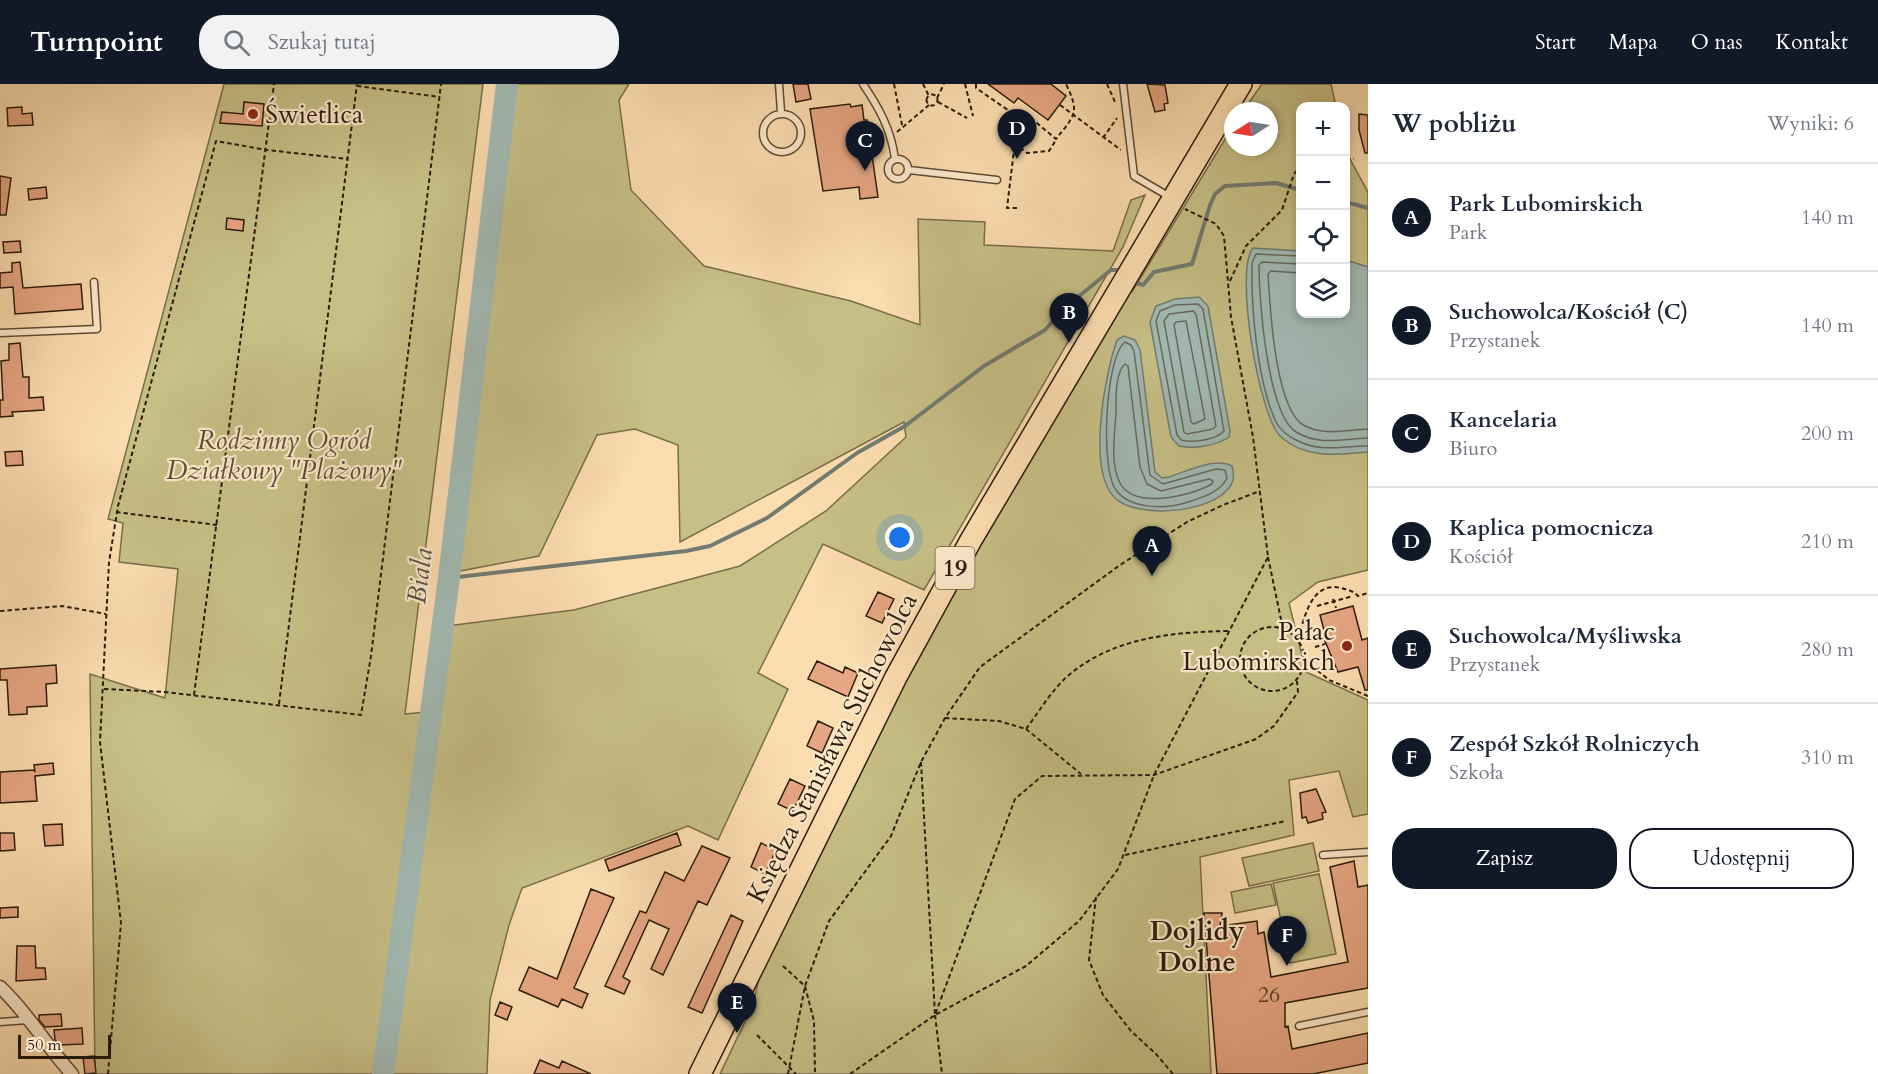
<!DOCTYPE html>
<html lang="pl">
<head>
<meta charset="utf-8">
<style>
	:root { --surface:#fff; --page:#f2f2f3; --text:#1f2937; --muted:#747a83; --line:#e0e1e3; --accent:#111827 }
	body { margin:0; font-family:Cardo,serif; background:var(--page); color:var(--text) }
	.controls { position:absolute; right:18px; top:18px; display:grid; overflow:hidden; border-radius:12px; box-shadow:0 3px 9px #0003 }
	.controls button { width:54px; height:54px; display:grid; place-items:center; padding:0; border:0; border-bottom:2px solid var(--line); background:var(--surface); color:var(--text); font:30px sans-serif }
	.compass { position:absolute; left:1224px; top:18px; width:54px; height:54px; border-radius:50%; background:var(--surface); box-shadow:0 3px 9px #0003; rotate:258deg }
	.scale { position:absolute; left:18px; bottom:15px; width:93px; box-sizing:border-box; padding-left:6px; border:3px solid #2b1c0c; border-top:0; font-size:16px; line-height:21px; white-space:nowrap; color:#2b1c0c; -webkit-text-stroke:4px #fde9cc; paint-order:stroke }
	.you { position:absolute; left:900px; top:454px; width:21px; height:21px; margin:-15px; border:4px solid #fff; border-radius:50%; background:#1a73e8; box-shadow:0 0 0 9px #1a73e833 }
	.badge { display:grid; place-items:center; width:39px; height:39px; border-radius:50%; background:var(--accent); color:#fff; font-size:20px; font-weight:700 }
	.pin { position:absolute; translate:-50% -50px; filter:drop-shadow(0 2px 3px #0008) }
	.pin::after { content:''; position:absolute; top:32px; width:21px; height:18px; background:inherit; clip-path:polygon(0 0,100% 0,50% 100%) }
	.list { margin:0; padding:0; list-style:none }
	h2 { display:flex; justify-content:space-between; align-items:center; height:78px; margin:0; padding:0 24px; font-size:26px }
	h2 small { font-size:20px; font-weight:400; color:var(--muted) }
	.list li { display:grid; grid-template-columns:39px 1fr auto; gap:18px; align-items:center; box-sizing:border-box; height:108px; padding:0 24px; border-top:2px solid var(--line) }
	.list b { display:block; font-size:22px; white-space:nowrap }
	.list p { margin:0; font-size:20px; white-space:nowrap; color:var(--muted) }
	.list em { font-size:20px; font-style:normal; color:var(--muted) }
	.actions { display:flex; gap:12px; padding:18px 24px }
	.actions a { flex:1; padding:14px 0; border:2px solid var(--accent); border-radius:24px; text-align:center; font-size:21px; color:var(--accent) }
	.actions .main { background:var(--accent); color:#fff }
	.icon { flex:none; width:33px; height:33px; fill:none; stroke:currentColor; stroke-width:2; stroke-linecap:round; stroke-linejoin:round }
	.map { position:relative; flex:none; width:1368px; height:990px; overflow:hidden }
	header { display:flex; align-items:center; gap:36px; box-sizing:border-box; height:84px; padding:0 30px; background:var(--accent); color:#fff }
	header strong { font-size:28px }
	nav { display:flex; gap:33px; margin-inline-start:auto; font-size:21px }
	.search { width:420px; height:54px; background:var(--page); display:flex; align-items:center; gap:15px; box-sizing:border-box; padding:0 21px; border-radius:24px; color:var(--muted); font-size:22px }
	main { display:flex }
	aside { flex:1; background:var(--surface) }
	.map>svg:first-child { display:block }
	.green { fill:#c6bf86; stroke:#786e49; stroke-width:1.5 }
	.water { fill:#a2bab5; stroke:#727b71; stroke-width:1.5 }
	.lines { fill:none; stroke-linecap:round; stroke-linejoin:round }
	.shore { stroke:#666b60; stroke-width:1.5 }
	.stream { stroke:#727b71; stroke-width:4 }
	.river { stroke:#a2bab5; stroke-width:22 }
	.building { fill:#e7a683; stroke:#2b1c0c; stroke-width:1.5 }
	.service-casing { stroke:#5f4c35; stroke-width:9 }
	.minor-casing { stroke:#5f4c35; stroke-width:15 }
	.trunk-casing { stroke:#2b1c0c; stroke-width:24 }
	.path { stroke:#2b1c0c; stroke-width:2; stroke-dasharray:4.5 3; stroke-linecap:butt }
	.service { stroke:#fde9cc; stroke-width:6 }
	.minor { stroke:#fde9cc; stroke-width:12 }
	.trunk { stroke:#fcddb0; stroke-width:21 }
	.poi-dot { fill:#8f2418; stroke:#fde9cc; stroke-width:2 }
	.labels { text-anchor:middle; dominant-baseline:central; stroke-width:4.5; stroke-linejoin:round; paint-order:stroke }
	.number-label { font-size:22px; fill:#5a3e2a }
	.shield { fill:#fde9cc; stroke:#6a5a46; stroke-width:1.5 }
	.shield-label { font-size:24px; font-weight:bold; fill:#2b1c0c }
	.poi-label { font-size:26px; fill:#2b1c0c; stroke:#fde9cc; text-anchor:start }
	.park-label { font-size:26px; font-style:italic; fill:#5a4d31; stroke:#fde9cc }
	.street-label { font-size:26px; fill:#2b1c0c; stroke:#fde9cc }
	.water-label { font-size:27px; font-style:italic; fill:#555347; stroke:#fde9cc }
	.neighbourhood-label { font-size:27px; font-weight:bold; fill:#2b1c0c; stroke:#fde9cc }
</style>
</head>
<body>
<header>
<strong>Turnpoint</strong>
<div class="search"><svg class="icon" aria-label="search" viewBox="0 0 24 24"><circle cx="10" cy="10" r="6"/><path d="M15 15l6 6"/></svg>Szukaj tutaj</div>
<nav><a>Start</a><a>Mapa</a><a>O nas</a><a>Kontakt</a></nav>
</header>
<main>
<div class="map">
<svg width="1368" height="990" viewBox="0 0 1368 990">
	<rect width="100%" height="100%" fill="#fcddb0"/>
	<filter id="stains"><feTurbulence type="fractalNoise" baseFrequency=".00333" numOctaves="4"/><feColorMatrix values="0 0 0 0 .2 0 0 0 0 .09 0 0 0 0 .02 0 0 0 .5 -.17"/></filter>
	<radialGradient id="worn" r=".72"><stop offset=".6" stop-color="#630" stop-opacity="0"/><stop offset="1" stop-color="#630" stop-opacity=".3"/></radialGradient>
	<!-- green -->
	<path class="green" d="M224,0H483L405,630L437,627L447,542L574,526L740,482L826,427L906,353L904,338L680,458L678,361L635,345L597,351L539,472L450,489L509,0H629L619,16L631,106L704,182L851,217L920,241L918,135L985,138L984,161L1113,167L1131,116L1145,111L1123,163L924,506L823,460L758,589L788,605L718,756L688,742L522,804L509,841L490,916L487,990H95L90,590L165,614L178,485L119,478L123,439L108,435Z
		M1262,0H1331L1336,22H1300V230H1346V68L1368,108V486L1318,498L1289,519L1306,588L1368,616V730L1353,733L1339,687L1289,696L1294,751L1200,773L1211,990H720L753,921L759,894L766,882L762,880L903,596L1041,353L1129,206L1132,208L1233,42V63H1269V27H1243Z
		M1313,759L1319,787L1249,802L1242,774Z
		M1319,790L1336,870L1290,879L1273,799Z
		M1271,800L1276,821L1235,829L1231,808Z"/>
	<!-- water -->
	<path class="water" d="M1253,164L1300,167V230H1346V176L1368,183V368C1337,371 1306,375 1281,353C1259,334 1234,185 1253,164Z
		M1199,213L1208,222L1230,347L1229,353C1216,362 1194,365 1179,362L1171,353L1150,238L1156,222L1175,215Z
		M1124,252L1135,256L1140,266L1155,388L1162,394L1169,393C1188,387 1214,373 1232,382C1233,386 1234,392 1233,396C1224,429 1136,437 1114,413C1087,385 1105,290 1117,256Z"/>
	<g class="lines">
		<!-- shore -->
		<path class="shore" d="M1300,172L1256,170L1252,179C1251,223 1257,297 1276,338C1280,346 1288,352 1296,356C1320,369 1342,362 1368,362
			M1300,180L1262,178L1259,181C1259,215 1267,329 1296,348C1319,362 1343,355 1368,354
			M1300,189L1271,187L1268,190C1270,222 1275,328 1305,342C1326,352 1346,346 1368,345
			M1198,220L1203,225L1224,347C1216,356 1193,359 1181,356L1177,351L1156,237L1160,227L1175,221Z
			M1193,227L1196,230L1216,342L1213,345L1187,350L1184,348L1164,237L1169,230Z
			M1186,237L1205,335L1194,340L1191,338L1174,241L1176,238Z
			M1125,258L1131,261L1134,267L1150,391L1163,400L1216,385L1225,386L1227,394C1220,409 1200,414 1185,419C1165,425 1129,425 1116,406C1100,385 1105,274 1125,258Z
			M1125,280L1128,282L1140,383L1147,400L1161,407L1209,395L1213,397L1212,400C1191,412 1132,427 1119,397C1110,377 1115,349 1116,328C1116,315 1115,289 1125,280Z"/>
		<!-- stream -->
		<path class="stream" d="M1346,118L1368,124
			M1137,199L1143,201L1154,188L1192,180L1210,121L1215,110L1225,102L1276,99L1300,106
			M449,494L686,467L710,462L767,434L857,369L905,342L984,282L1045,246L1067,222L1111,186H1117"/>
		<!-- river -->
		<path class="river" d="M383,990L449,494L507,0"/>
	</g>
	<!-- building -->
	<path class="building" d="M793,0H808L811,15L796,18Z
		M988,0H1051L1066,12L1048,36L1018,14L1014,19Z
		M1147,0L1165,1L1168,19L1164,20L1165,26L1155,28Z
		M244,18L264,20L262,42L220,39L222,28L243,30Z
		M850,20L851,23L862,21L864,36H867L878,113L860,115L859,103L823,107L810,25Z
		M22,23V30L32,29L33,41L8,42L7,24Z
		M1359,30L1368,31V69H1365L1359,46Z
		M0,92L11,94L6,131H0Z
		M46,103L47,114L29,116L28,105Z
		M227,134L244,136L243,147L226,145Z
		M20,157L21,168L4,169L3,158Z
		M20,178L23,204L81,200L83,225L15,230L13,203L0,204V189L12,188V179Z
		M20,259L23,293H29V314L43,313L44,326L12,328L13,332L0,333V316H3L1,277L9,276V260Z
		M22,367L23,381L6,382L5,368Z
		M878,508L894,515L882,539L866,532Z
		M1353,522L1362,556L1368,554V606H1365L1358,583L1338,588L1322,550H1325L1320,531Z
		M817,577L843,589L845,583L858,589L848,613L808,595Z
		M56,581L57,599L46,600L47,622L27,623V630L9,631L7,596H0V585Z
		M818,637L833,644L822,669L807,662Z
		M53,679L54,690L35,692L37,717L0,719V688L34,686L35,688L34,681Z
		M790,695L805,702L793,727L778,720Z
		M1316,705L1326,728L1322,729L1323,735L1308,739L1306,733L1302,734L1300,709Z
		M62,740L63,761L45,762L43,741Z
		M0,749H14L15,766L0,767Z
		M677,749L681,761L609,787L605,776Z
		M761,759L776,766L765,790L751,783Z
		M702,762L730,774L707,821L698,817L663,891L651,885L669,845L649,836L623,893L630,897L624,910L605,902L640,827L646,829L665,788L684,797Z
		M1354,777L1358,803L1368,801V904L1285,919V943L1288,942L1292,965L1368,949V979L1313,990H1217L1204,829H1222L1220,842L1257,837L1258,850L1264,848L1271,893L1348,878L1330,783Z
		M591,805L614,814L574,904L588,910L582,924L562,915L558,923L519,906L529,883L557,895Z
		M18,823V833L0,834V824Z
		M731,831L743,837L702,929L688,923Z
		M17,862H35L36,884H45L46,895L16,897Z
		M500,918L512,923L507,936L495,931Z
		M61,930L62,942L45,943L39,936V931Z
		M82,944L83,960L59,961L55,956L54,946Z
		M94,972L96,989L85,990L83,973Z
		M540,976L559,984L562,977L591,990H534Z"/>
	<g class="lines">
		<defs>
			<path id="service" d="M779,0L781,28
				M863,0C879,24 891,45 895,75
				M1123,0L1134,92L1170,113
				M763 49a19 19 0 1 1 38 0a19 19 0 1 1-38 0Z
				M888 85a10 10 0 1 1 20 0a10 10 0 1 1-20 0Z
				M909,86L997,96
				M0,249L97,245L94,198
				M1323,771L1368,768
				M0,938L28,936
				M1299,942L1368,928"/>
			<path id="minor" d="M0,903C28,929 47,963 72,990"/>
			<path id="trunk" d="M700,990L896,593L971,456L1241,0"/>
		</defs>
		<!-- service casing -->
		<use href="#service" class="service-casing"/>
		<!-- minor casing -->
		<use href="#minor" class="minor-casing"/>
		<!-- trunk casing -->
		<use href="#trunk" class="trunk-casing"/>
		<!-- path -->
		<path class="path" d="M894,0L902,41
			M923,0L929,12
			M965,0L973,32
			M976,0V4L1018,33L1032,35L1056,55C1075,31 1080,29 1066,0
			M1107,0L1115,18
			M357,2L440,13
			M926.5 16a5.5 5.5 0 1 1 11 0a5.5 5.5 0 1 1-11 0Z
			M937,14L944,0
			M938,18L967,34
			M1060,21L1121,66
			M897,48L929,21
			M1103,54L1117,34
			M1014,59L1027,69L1049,67L1056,56
			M1346,75H1354
			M1017,124H1007L1018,33
			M1230,197L1246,162L1282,126L1294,90L1300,83
			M116,428L217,441
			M1268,473L1283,545
			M1333,515L1336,524
			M1317,522L1353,512
			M0,527L62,522L106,530
			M1240 575a32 32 0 1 1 64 0a32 32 0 1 1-64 0Z
			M1298,554C1305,533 1311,497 1341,504C1348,506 1352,506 1358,512L1368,509
			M1315,563L1325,560
			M1306,577L1329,596L1368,612
			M104,605L165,608L361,631L371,572L441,0
			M194,611L274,0
			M279,620L357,0
			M945,634L999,637L1026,645C1039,628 1052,605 1069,591C1114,553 1173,548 1229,547
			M1026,645L1081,690
			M921,678L935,931L1015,715L1042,692L1154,691L1256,655L1274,642L1298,608L1297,597
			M1125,771L1286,737
			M1096,813L1089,876L1103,911L1131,947L1156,970L1173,990
			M783,882L805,902L814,937L815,990
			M935,931L942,990
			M757,951L796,990
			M108,990L121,839L100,658L109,478L118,422L216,57L267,66L348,75
			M788,990L805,902L829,837L891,752L921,678L945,634L980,583L1120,481L1187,438L1223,421L1260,407
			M850,990L935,931L1026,882L1079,837L1118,785L1154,691L1268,473L1253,353L1231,233L1224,152L1216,140L1185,125"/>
		<!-- service -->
		<use href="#service" class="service"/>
		<!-- minor -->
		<use href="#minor" class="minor"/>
		<!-- trunk -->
		<use href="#trunk" class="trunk"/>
	</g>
	<!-- markers -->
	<g class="poi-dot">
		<circle cx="253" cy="30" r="6"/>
		<circle cx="1347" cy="562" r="6"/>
	</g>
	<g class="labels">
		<!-- number labels -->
		<g class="number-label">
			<text x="1269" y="911">26</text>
		</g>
		<!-- shield labels -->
		<rect class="shield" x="935.5" y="463" width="39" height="42" rx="4.5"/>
		<g class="shield-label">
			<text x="955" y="484">19</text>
		</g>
		<!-- poi labels -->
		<g class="poi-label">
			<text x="265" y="30">Świetlica</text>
			<text x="1335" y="547" text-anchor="end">Pałac<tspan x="1335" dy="30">Lubomirskich</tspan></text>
		</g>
		<!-- park labels -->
		<g class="park-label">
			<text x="284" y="356">Rodzinny Ogród<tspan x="284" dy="30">Działkowy "Plażowy"</tspan></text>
		</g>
		<!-- street labels -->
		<g class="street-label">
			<text transform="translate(832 664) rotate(-63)">Księdza Stanisława Suchowolca</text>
		</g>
		<!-- water labels -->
		<g class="water-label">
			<text transform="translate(420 492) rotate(-83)">Biala</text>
		</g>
		<!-- neighbourhood labels -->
		<g class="neighbourhood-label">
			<text x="1197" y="847">Dojlidy<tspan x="1197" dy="31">Dolne</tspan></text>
		</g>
	</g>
	<rect width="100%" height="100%" filter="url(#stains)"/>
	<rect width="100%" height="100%" fill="url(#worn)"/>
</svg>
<div class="controls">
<button>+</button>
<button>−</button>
<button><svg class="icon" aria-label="locate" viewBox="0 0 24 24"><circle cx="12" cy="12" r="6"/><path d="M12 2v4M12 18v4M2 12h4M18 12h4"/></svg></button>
<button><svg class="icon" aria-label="layers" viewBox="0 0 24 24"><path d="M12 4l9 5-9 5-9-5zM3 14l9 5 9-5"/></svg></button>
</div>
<svg class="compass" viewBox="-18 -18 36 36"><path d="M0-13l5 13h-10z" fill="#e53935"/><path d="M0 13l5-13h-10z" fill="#747a83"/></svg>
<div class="scale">50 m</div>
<div class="you"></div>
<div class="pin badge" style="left:1152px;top:492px">A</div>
<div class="pin badge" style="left:1069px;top:259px">B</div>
<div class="pin badge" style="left:865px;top:87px">C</div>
<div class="pin badge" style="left:1017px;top:75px">D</div>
<div class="pin badge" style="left:737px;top:949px">E</div>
<div class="pin badge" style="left:1287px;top:882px">F</div>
</div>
<aside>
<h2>W pobliżu<small>Wyniki: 6</small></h2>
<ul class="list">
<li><span class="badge">A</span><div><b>Park Lubomirskich</b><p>Park</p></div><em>140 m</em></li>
<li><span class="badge">B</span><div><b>Suchowolca/Kościół (C)</b><p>Przystanek</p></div><em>140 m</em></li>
<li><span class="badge">C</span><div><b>Kancelaria</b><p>Biuro</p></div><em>200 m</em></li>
<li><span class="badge">D</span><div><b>Kaplica pomocnicza</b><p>Kościół</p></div><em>210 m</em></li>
<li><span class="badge">E</span><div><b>Suchowolca/Myśliwska</b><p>Przystanek</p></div><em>280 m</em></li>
<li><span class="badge">F</span><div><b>Zespół Szkół Rolniczych</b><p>Szkoła</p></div><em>310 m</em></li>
</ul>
<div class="actions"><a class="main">Zapisz</a><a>Udostępnij</a></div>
</aside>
</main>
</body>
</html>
